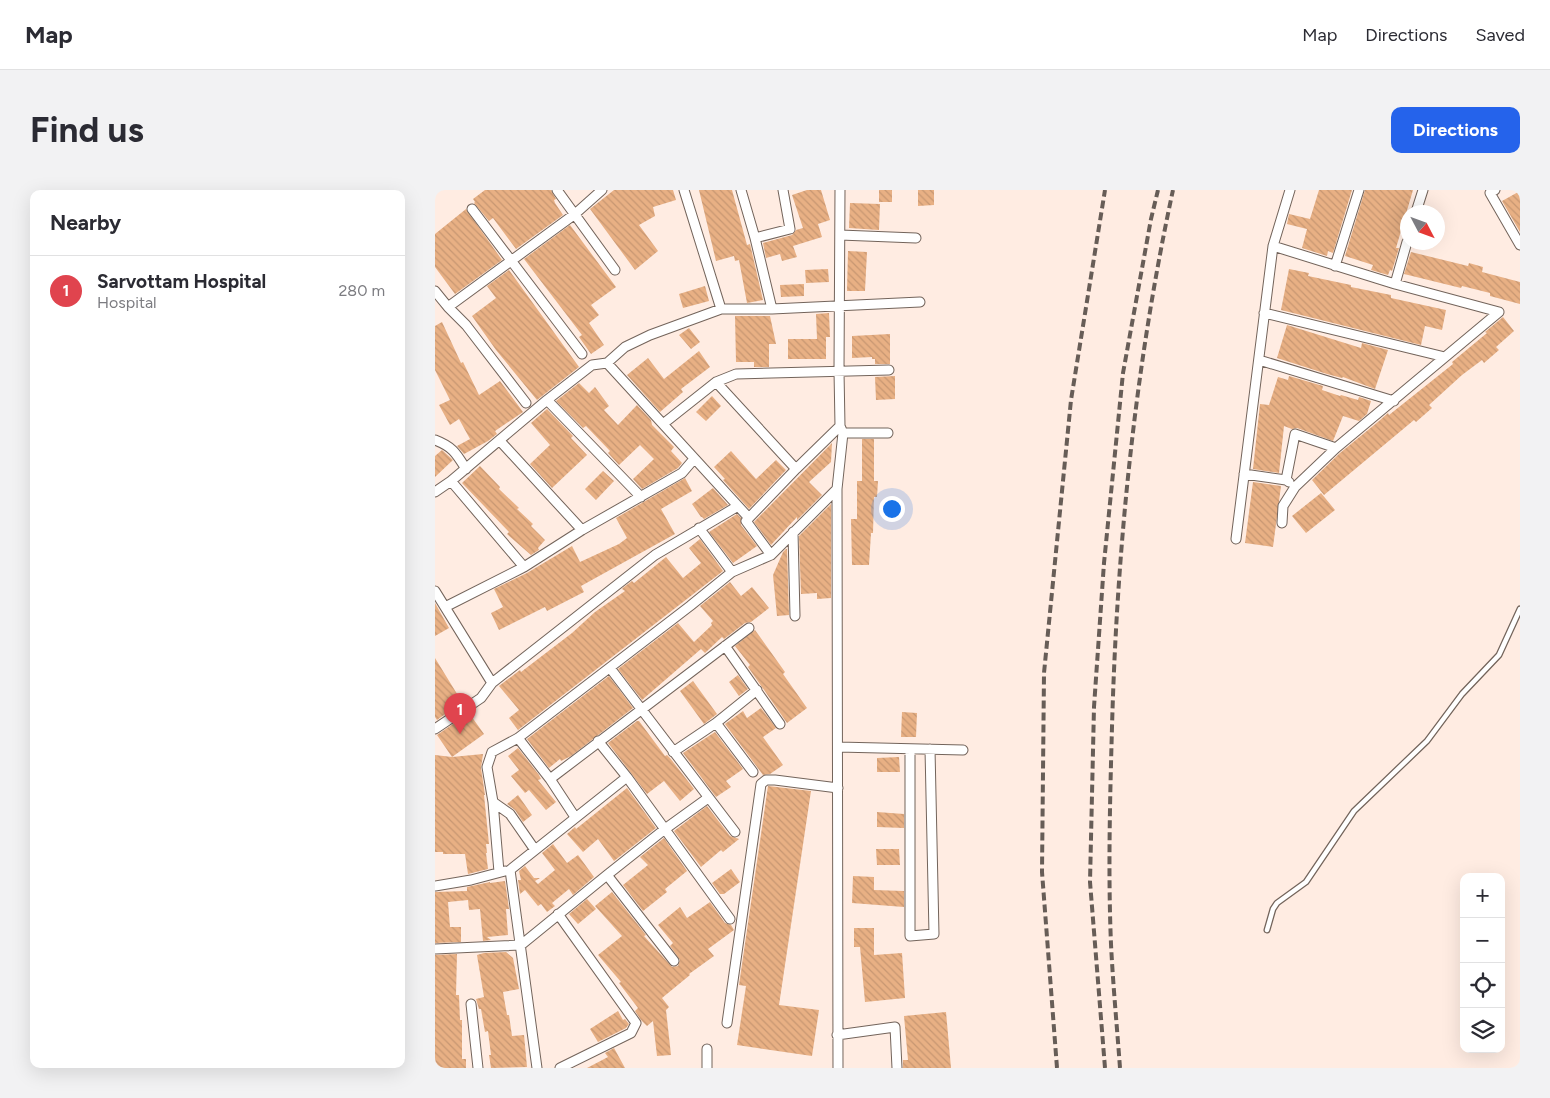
<!DOCTYPE html>
<html lang="en">
<head>
<meta charset="utf-8">
<style>
	:root { --surface:#fff; --page:#f2f2f3; --text:#2b2b33; --muted:#7c7c81; --line:#e1e1e2; --accent:#2563eb }
	body { margin:0; font-family:Figtree,sans-serif; background:var(--page); color:var(--text) }
	.controls { position:absolute; right:15px; bottom:15px; display:grid; overflow:hidden; border-radius:10px; box-shadow:0 5px 20px #0002 }
	.controls button { width:45px; height:45px; display:grid; place-items:center; padding:0; border:0; border-bottom:1px solid var(--line); background:var(--surface); color:var(--text); font:25px sans-serif }
	.compass { position:absolute; left:965px; top:15px; width:45px; height:45px; border-radius:50%; background:var(--surface); box-shadow:0 5px 20px #0002; rotate:131deg }
	.you { position:absolute; left:456px; top:318px; width:18px; height:18px; margin:-12px; border:4px solid #fff; border-radius:50%; background:#1a73e8; box-shadow:0 0 0 8px #1a73e833 }
	.badge { display:grid; place-items:center; width:32px; height:32px; border-radius:50%; background:var(--accent); color:#fff; font-size:16px; font-weight:700 }
	.pin { position:absolute; translate:-50% -41px; filter:drop-shadow(0 1px 2px #0008) }
	.pin::after { content:''; position:absolute; top:26px; width:18px; height:15px; background:inherit; clip-path:polygon(0 0,100% 0,50% 100%) }
	.list { margin:0; padding:0; list-style:none }
	h2 { display:flex; justify-content:space-between; align-items:center; height:65px; margin:0; padding:0 20px; font-size:21px }
	h2 small { font-size:16px; font-weight:400; color:var(--muted) }
	.list li { display:grid; grid-template-columns:32px 1fr auto; gap:15px; align-items:center; box-sizing:border-box; height:70px; padding:0 20px; border-top:1px solid var(--line) }
	.list b { display:block; font-size:19px; white-space:nowrap }
	.list p { margin:0; font-size:16px; white-space:nowrap; color:var(--muted) }
	.list em { font-size:16px; font-style:normal; color:var(--muted) }
	.icon { flex:none; width:28px; height:28px; fill:none; stroke:currentColor; stroke-width:2; stroke-linecap:round; stroke-linejoin:round }
	.map { position:relative; flex:none; width:1085px; height:878px; overflow:hidden; border-radius:10px }
	header { display:flex; align-items:center; gap:30px; box-sizing:border-box; height:70px; padding:0 25px; background:var(--surface); border-bottom:1px solid var(--line) }
	header strong { font-size:24px }
	nav { display:flex; gap:28px; margin-inline-start:auto; font-size:18px }
	.intro { display:flex; align-items:center; justify-content:space-between; box-sizing:border-box; height:120px; padding:0 30px }
	h1 { margin:0; font-size:35px }
	.button { padding:12px 22px; border-radius:10px; background:var(--accent); color:#fff; font-size:18px; font-weight:700 }
	main { display:flex; gap:30px; padding:0 30px }
	aside { flex:1; background:var(--surface); border-radius:10px; box-shadow:0 5px 20px #0002 }
	.map>svg:first-child { display:block }
	.building { fill:url(#building-back-hatch) }
	.lines { fill:none; stroke-linecap:round; stroke-linejoin:round }
	.service-casing { stroke:#73645b; stroke-width:7 }
	.minor-casing { stroke:#73645b; stroke-width:11 }
	.service { stroke:#fff; stroke-width:4.5 }
	.minor { stroke:#fff; stroke-width:9 }
	.rail { stroke:#675d57; stroke-width:4; stroke-dasharray:8 4; stroke-linecap:butt }
</style>
</head>
<body>
<header>
<strong>Map</strong>
<nav><a>Map</a><a>Directions</a><a>Saved</a></nav>
</header>
<div class="intro"><h1>Find us</h1><a class="button">Directions</a></div>
<main>
<aside>
<h2>Nearby<small></small></h2>
<ul class="list">
<li><span class="badge" style="background:#e0444e">1</span><div><b>Sarvottam Hospital</b><p>Hospital</p></div><em>280 m</em></li>
</ul>
</aside>
<div class="map">
<svg width="1085" height="878" viewBox="0 0 1085 878">
	<defs>
		<pattern id="building-back-hatch" width="6" height="6" patternUnits="userSpaceOnUse" patternTransform="scale(1.25)"><rect width="6" height="6" fill="#e8b084"/><path d="M-1 5l2 2M0 0l6 6M5-1l2 2" fill="none" stroke="#c79772"/></pattern>
	</defs>
	<rect width="100%" height="100%" fill="#ffece2"/>
	<!-- building -->
	<path class="building" d="M50,0H116L121,9L119,10L120,13L128,25L81,59L58,28L54,31L39,13L40,12L38,9Z
		M179,0H238L241,10L218,17L220,26L204,35L223,61L200,80L155,19Z
		M264,0H297L312,55L315,54L328,110L312,113L304,70L300,71L299,66L281,71Z
		M372,0H386L395,30L383,34L387,47L358,56L362,67L347,71L345,64L331,68L328,53L357,45L361,40L368,38L357,5Z
		M444,0H457V12H444Z
		M483,0H499V15L483,16Z
		M884,0H917L898,63L893,61L892,66L867,58L872,39L852,34L854,24L875,29Z
		M930,0H978L961,58H964L957,81L955,80L953,85L936,80L938,75L910,66Z
		M1085,1V42L1067,11Z
		M415,13L445,14L444,40L414,38Z
		M31,19L67,70L20,104L0,77V44Z
		M135,35L181,97L156,115L164,125L154,133L169,155L156,164L144,147L147,145L89,69Z
		M413,61L432,62L430,101H412Z
		M976,62L1033,76L1034,73L1048,77L1047,82L1085,92V114L1055,106V103L1027,96L1026,98L969,84Z
		M393,79L394,92L371,93L370,80Z
		M854,79L874,83L873,86L916,95V97L956,105V108L1011,120L1007,140L990,136L986,155L846,120Z
		M74,80L144,177L102,210L61,160L37,126L61,108L52,96Z
		M369,94V106L346,107L345,95Z
		M270,96L274,111L248,118L244,104Z
		M394,123L395,147H391V169H353V149H382L381,124Z
		M300,126H335L341,154H334V177H319V172H301Z
		M1068,127L1079,141L1061,157L1064,160L1049,173L1047,170L1027,185L994,215L997,218L981,232L979,230L889,305L877,290L905,263L944,231L953,223L954,225L1018,174L1017,172L1052,143L1050,142Z
		M7,132L26,173L28,172L44,205L65,191L88,222L60,241L62,244L53,251L29,264L22,256L35,249L24,229L15,235L4,215L15,210L0,180V136Z
		M852,135L926,158L927,153L953,160L940,199L908,187L907,188L892,184L842,168Z
		M254,138L265,152L256,159L244,145Z
		M455,144V174H440V169H437V167L417,168V146Z
		M264,161L275,177L246,199L248,202L225,222L192,185L213,168L229,189Z
		M460,186V209L441,210L440,187Z
		M854,186L888,196L887,200L905,206L906,205L923,210L924,207L936,211L932,224L924,231L908,226L898,251L862,238L857,239L849,236L844,283L818,279L825,214L834,215L843,187L853,190Z
		M144,193L154,203L160,197L174,216L169,220L183,235L202,215L216,230L217,235L239,257L236,261L247,273L243,278L207,299L198,289L219,269L205,255L184,275L173,263L175,261L151,236L148,238L121,211Z
		M277,206L286,216L271,231L261,222Z
		M112,219L138,246L136,248L152,265L117,298L95,274L115,255L96,233Z
		M427,249H439V291H443L442,307H439L438,343H436L434,375H417L416,329H422V291H427Z
		M397,253L396,272L374,292L387,305L362,330V327L336,355L319,332Z
		M7,260L18,270L0,287V266Z
		M296,261L321,289L341,270L351,280L314,319L288,290L290,289L279,277Z
		M45,276L65,297L64,299L84,318L82,319L98,334L96,336L110,350L103,358L104,360L96,365L72,344L74,342L27,293Z
		M168,281L179,291L161,310L150,299Z
		M250,288L257,301L226,319L240,344L146,396L149,402L112,421L110,417L64,440L56,423L68,417L59,399L92,383L137,356L145,372L184,354L192,348L181,328Z
		M818,292L846,296L838,357L810,353Z
		M278,298L293,315L269,329L267,327H266L257,314Z
		M886,303L900,320L871,343L857,326Z
		M396,314V408L382,409V403L366,404L364,346Z
		M302,324L306,328V335L322,356L298,373L274,342Z
		M265,349L288,381L83,540L74,528L84,520L64,496L85,480L86,482L137,443L160,422L190,401L187,399L189,397L197,391L199,393L231,367L248,388L266,373L254,358Z
		M351,359H352L354,425L342,426L338,385L348,362Z
		M295,392L306,406L317,397L334,418L316,432L310,433L289,449L287,447L270,463L266,459L207,510L183,479L243,433L259,452L277,435L276,433L278,431L265,416Z
		M0,413L14,438L0,446Z
		M320,440L350,482L348,484L372,518L352,533L313,477L315,475L300,456Z
		M0,468L27,512L2,530L0,527Z
		M303,485L313,499L304,506L294,492Z
		M174,486L198,518L136,566L126,571L125,569L114,578L92,549Z
		M258,491L282,524L269,534L245,501Z
		M326,518L341,538L328,547L348,575L335,584L328,585L290,534L308,521L312,528Z
		M467,522L482,523L481,547H466Z
		M34,523L49,544L17,567L2,545Z
		M202,531H204L230,566L232,565L235,568L259,599L245,611L229,591L212,604L173,553Z
		M280,542L308,579L291,591L296,597L281,607L248,563Z
		M83,558L104,585L106,589L103,590L121,612L111,620L94,600L90,603L76,586L84,580L73,566Z
		M48,564L46,578L50,605H49L54,654H51L52,663H51L53,679L33,684L30,664H8V662H0V565L17,567Z
		M464,567L465,582H442V568Z
		M333,596L376,601L344,815L384,820L377,866L302,855L311,796L304,795Z
		M192,598L221,638L179,671L163,649L148,662L132,644L140,637L141,639Z
		M83,605L97,625L88,632L80,620L72,614Z
		M272,616L295,646L304,649L288,662L286,660L266,677L239,641Z
		M442,622L469,624V638L442,637Z
		M229,648L252,681L230,699L232,702L208,721L188,695L213,675L205,667Z
		M118,654L132,673L143,665L159,687L138,705L134,699L117,713L120,716L112,722L106,714L103,716L90,700L85,704L83,690H86L84,681L90,676L99,688H105L100,691L103,694L120,680L107,663Z
		M441,659H464L465,675H442Z
		M296,679L305,692L289,704H285L277,693Z
		M418,686L439,687V700L469,701V717L417,713Z
		M70,691L74,719H71L73,745L52,747L56,750L48,751L45,719L34,720L33,710L13,712L15,737H26V752L0,753V702L32,701V697L55,692V693Z
		M177,702L211,745L209,746L237,777L243,776L245,770L235,756L238,753L223,735L245,717L252,728L275,712L290,733L296,735L299,740L273,759L279,766L254,784L255,785L227,808L234,817L231,820L236,865L222,866L218,831L212,836L206,830L200,821L203,818L184,793L186,792L163,765L187,746L160,716Z
		M152,709L161,719L143,734L134,724Z
		M419,738H439V765L467,763L470,808L430,812L425,757H419Z
		M71,762L78,768L84,799L68,802L72,825H74L77,846L89,845L92,877L56,878L54,865H56L53,841L50,842L46,819H44L41,809L49,807L42,765L49,763Z
		M22,764L21,805H24L25,830H27V869H31V878H0V765Z
		M183,821L188,830L190,829L194,834L191,838L163,852L155,839Z
		M511,822L516,878H468V870H473L469,826Z
		M179,858L190,878H152L173,867L170,863Z"/>
	<g class="lines">
		<defs>
			<path id="service" d="M832,740L838,719L842,713L871,692L919,621L992,551L1027,504L1064,465L1085,419"/>
			<path id="minor" d="M122,0L180,80
				M249,0L286,119
				M306,0L320,48L337,119
				M1060,0L1055,3L1085,55
				M37,19L147,164
				M981,22L988,0
				M405,45L481,48
				M320,48L355,39L348,0
				M838,56L960,94L1064,122
				M900,76L924,0
				M960,94L972,52
				M0,101L13,117L31,135L91,213
				M13,117L140,24L167,0
				M829,123L1010,167
				M824,170L959,211
				M172,173L190,157L215,145L286,119H337L485,112
				M281,192L361,279
				M112,210L206,307
				M228,234L281,192L301,184L454,180
				M408,243H453
				M0,250C18,257 21,263 31,279
				M65,251L147,340
				M809,284L851,290L854,292
				M851,290L860,244L901,258
				M16,291L89,377
				M0,302L16,291L112,210L157,175L172,173L314,328
				M847,333L848,316L860,297L901,258L1064,122
				M264,338L297,382
				M358,342L360,426
				M801,349L838,56L855,0
				M336,365L311,331L361,279L405,236
				M0,401L57,493
				M10,417L89,377L147,340L247,283L259,269
				M290,456L345,534
				M175,478L300,642
				M281,533L322,500
				M0,539L46,508L57,493L220,365L303,316
				M83,548L115,589L140,627
				M163,551L192,587L295,729
				M403,557L528,560
				M475,560V746L499,744L495,559
				M238,562L281,533L318,582
				M115,589L314,438
				M58,612L75,624L100,660
				M64,682L58,612L52,577L57,562L83,548L255,416L297,382L336,365L402,299
				M172,685L239,771
				M0,696L36,690L70,681
				M123,724L201,833L196,843L125,878
				M0,759L86,755L172,685L230,639L273,608
				M36,814L43,878
				M292,833L326,594L331,590H340L403,598
				M402,845L460,837L462,878
				M272,859V878
				M102,878L75,680L192,587
				M403,878L402,299L408,243L405,236L404,181L405,0"/>
		</defs>
		<!-- service casing -->
		<use href="#service" class="service-casing"/>
		<!-- minor casing -->
		<use href="#minor" class="minor-casing"/>
		<!-- service -->
		<use href="#service" class="service"/>
		<!-- minor -->
		<use href="#minor" class="minor"/>
		<!-- rail -->
		<path class="rail" d="M622,878L607,682L609,483L636,210L670,0
			M670,878L655,692L659,517L669,373L688,183L716,29L723,0
			M685,878C682,837 678,795 676,754C673,682 675,609 677,537C682,357 700,176 738,0"/>
	</g>
</svg>
<div class="controls">
<button>+</button>
<button>−</button>
<button><svg class="icon" aria-label="locate" viewBox="0 0 24 24"><circle cx="12" cy="12" r="6"/><path d="M12 2v4M12 18v4M2 12h4M18 12h4"/></svg></button>
<button><svg class="icon" aria-label="layers" viewBox="0 0 24 24"><path d="M12 4l9 5-9 5-9-5zM3 14l9 5 9-5"/></svg></button>
</div>
<svg class="compass" viewBox="-18 -18 36 36"><path d="M0-13l5 13h-10z" fill="#e53935"/><path d="M0 13l5-13h-10z" fill="#7c7c81"/></svg>
<div class="you"></div>
<div class="pin badge" style="left:25px;top:544px;background:#e0444e">1</div>
</div>
</main>
</body>
</html>
